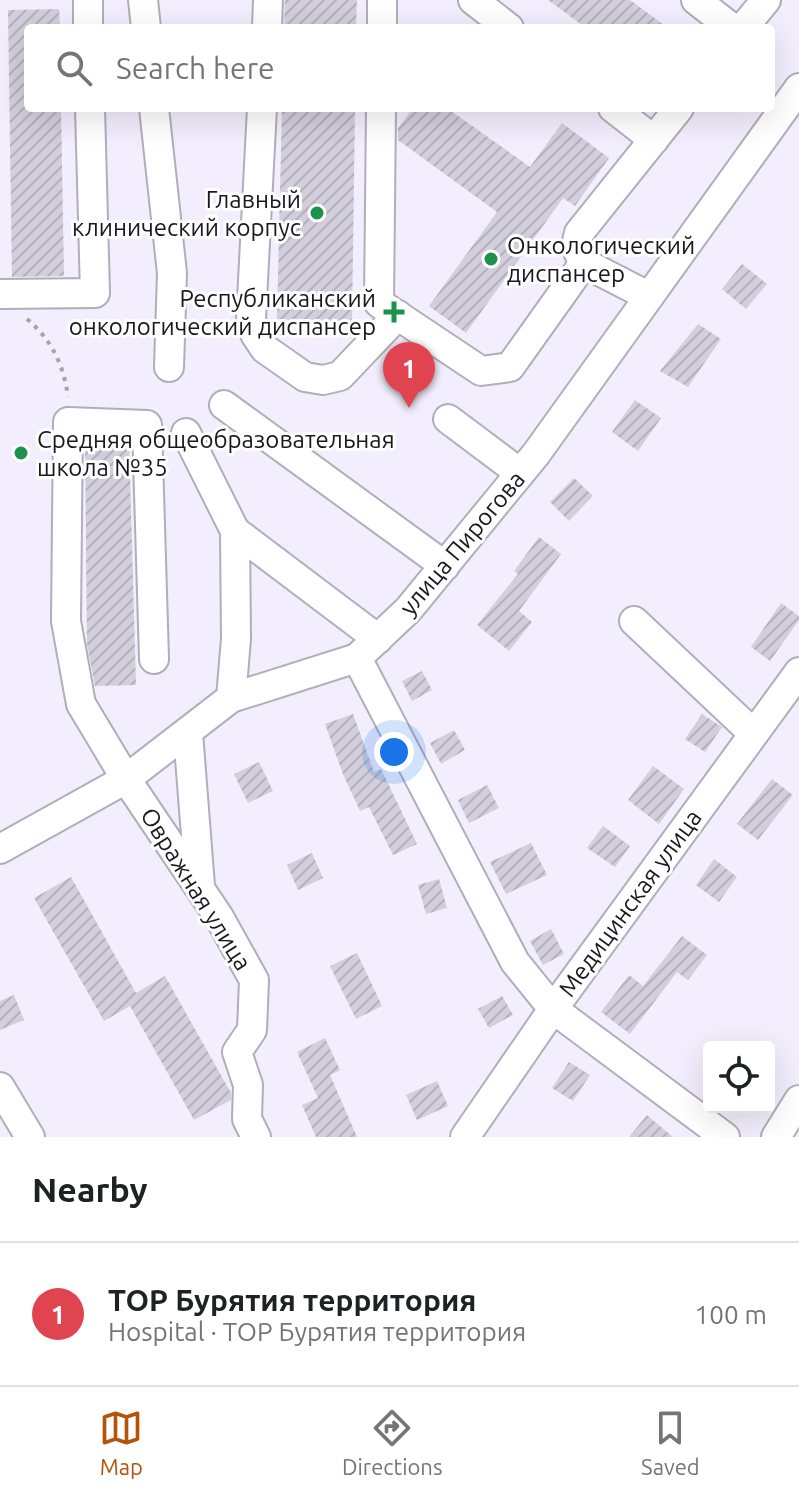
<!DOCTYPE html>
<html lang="en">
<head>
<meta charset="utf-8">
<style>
	:root { --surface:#fff; --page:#f6f6f6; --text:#202124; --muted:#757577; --line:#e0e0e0; --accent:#b45309 }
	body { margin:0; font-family:Ubuntu,sans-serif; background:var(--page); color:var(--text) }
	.controls { position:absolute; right:24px; bottom:24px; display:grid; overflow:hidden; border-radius:8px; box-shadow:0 8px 32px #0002 }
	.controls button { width:72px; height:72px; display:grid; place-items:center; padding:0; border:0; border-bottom:2px solid var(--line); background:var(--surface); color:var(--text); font:40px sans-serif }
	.you { position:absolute; left:394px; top:752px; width:28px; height:28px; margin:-20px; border:6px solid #fff; border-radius:50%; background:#1a73e8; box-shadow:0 0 0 12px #1a73e833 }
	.badge { display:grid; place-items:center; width:52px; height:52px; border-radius:50%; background:var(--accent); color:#fff; font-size:26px; font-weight:700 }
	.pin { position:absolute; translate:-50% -66px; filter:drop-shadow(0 2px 4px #0008) }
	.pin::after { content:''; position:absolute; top:42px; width:28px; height:24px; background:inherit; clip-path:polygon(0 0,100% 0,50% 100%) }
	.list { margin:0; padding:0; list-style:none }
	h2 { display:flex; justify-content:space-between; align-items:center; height:104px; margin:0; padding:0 32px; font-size:34px }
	h2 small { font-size:26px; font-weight:400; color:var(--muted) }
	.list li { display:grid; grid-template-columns:52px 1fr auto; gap:24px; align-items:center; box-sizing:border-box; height:144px; padding:0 32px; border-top:2px solid var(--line) }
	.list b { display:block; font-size:30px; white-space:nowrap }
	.list p { margin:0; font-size:26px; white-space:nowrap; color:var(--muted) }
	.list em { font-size:26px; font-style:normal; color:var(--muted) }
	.icon { flex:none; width:44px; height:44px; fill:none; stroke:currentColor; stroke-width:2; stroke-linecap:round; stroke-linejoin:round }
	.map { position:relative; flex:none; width:799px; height:1137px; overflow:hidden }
	.search { position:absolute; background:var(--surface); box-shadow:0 8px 32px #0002; left:24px; right:24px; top:24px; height:88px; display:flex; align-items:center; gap:20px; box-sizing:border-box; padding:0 28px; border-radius:8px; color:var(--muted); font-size:30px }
	.sheet { height:248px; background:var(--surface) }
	nav { display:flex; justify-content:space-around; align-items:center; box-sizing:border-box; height:112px; border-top:2px solid var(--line); background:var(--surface); font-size:22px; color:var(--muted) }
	nav a { display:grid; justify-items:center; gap:4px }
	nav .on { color:var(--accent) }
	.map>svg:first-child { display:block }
	.building { fill:url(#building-hatch) }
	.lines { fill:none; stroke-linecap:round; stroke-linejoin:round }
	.minor-casing { stroke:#b1adba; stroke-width:32 }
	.path { stroke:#a5a1ad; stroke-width:4; stroke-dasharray:4 6; stroke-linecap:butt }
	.minor { stroke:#fff; stroke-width:28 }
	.poi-dot { fill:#1d924c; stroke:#fefefe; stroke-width:3 }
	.labels { text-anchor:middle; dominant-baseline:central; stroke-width:6; stroke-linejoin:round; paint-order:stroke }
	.poi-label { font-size:24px; fill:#1a181d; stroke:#fefefe; text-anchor:end }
	.street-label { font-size:24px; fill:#1a181d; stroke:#fefefe }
</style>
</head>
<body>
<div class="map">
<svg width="799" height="1137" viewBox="0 0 799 1137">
	<defs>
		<pattern id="building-hatch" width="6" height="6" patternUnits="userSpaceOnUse" patternTransform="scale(2)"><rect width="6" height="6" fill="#d3cedc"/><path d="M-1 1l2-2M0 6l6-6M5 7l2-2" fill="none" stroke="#b5b0bc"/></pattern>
	</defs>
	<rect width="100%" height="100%" fill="#f3eefd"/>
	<!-- building -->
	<path class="building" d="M285,0H357L356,28H284Z
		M548,0H630L668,28H586Z
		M59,9L60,28H28V108H61L64,276L12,277L8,10Z
		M282,108H355L352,324L277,319Z
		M413,108H447L530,167L562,123L609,158L575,206L563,198L466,333L429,306L497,212L398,140V128Z
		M742,264L767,284L746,309L722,289Z
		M698,324L721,339L688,387L660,371Z
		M635,400L661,418L638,451L612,432Z
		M85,441H129L136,685L95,686L87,644Z
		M574,478L593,496L569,521L550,502Z
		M539,537L561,554L519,611L532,622L509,651L477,625L518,574L514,571Z
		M781,603L799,616V620L770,661L751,647Z
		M422,671L432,690L412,701L402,681Z
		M353,714L374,772L381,769L417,844L393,855L369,807L360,811L343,774L325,724Z
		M702,714L722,727L705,752L685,739Z
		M454,730L465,750L441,764L430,743Z
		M259,762L273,791L248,803L234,774Z
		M653,766L684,789L659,824L628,800Z
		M772,779L793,795L758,840L737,824Z
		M487,785L499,808L469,823L458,800Z
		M603,826L630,846L615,867L587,848Z
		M531,843L547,875L506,894L490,862Z
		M312,853L323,878L298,890L287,865Z
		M714,859L737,877L719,902L696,885Z
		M71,877L136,993L165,976L231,1093V1100L194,1120L130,1006L104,1021L34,898Z
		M439,879L447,908L426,914L418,885Z
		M551,929L564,954L543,965L530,941Z
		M682,936L707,955L688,980L677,972L630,1034L601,1012L629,975L643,986Z
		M357,953L382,1006L356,1019L330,966Z
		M14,995L24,1020L0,1030V1001Z
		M502,996L513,1015L489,1028L478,1009Z
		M325,1038L340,1070L330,1075L357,1137H316L302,1105L318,1098L297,1052Z
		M569,1062L590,1075L573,1101L552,1088Z
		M437,1081L448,1106L417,1120L406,1095Z
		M647,1115L673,1137H629Z"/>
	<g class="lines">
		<defs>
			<path id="minor" d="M88,0V28
				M143,0L146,28
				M473,0L509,28
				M696,0L732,28
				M267,28L268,0
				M382,28V0
				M743,28L766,0
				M154,108L172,273L169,367
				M262,108L251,319L255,334L265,349L305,377L323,380L340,376L398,315
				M381,108L379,303L481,371L510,367L584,263
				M613,108L654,140
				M0,294L95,293L90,108
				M648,296L584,263C577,253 575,244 579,233L679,108
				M224,405L445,566
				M448,419L520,473
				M186,433L235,531L378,639
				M634,621L754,734
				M357,658L515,962L553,1009L725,1137
				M154,659L147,425L68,422L66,621L81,704L126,779L219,917L254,980L252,1030L237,1052L248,1085L247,1119L256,1137
				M231,698L236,639L235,531
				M188,733L200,886
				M0,849L126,779L231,698L357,658L408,610L536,454L799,88
				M0,1087L30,1137
				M465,1137L553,1009L799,672
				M776,1137L799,1100"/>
		</defs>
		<!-- minor casing -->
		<use href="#minor" class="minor-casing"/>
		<!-- path -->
		<path class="path" d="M27,319C52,340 64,366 68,397"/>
		<!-- minor -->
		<use href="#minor" class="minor"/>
	</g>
	<!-- markers -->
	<g class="poi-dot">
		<circle cx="317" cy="213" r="8"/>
		<circle cx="491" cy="259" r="8"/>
		<path d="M390 300h8v8h8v8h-8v8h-8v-8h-8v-8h8z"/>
		<circle cx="21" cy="453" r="8"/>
	</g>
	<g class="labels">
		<!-- poi labels -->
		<g class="poi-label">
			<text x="301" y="199">Главный<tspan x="301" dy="28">клинический корпус</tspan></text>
			<text x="507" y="245" text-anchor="start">Онкологический<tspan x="507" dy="28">диспансер</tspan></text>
			<text x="376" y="298">Республиканский<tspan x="376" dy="28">онкологический диспансер</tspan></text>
			<text x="37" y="439" text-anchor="start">Средняя общеобразовательная<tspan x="37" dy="28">школа №35</tspan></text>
		</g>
		<!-- street labels -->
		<g class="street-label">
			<text transform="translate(462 543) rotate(-50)">улица Пирогова</text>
			<text transform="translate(196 889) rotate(58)">Овражная улица</text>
			<text transform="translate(630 903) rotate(-54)">Медицинская улица</text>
		</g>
	</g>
</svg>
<div class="controls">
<button><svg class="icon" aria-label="locate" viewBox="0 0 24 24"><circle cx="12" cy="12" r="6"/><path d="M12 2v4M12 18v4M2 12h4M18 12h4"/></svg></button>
</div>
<div class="you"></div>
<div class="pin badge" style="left:409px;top:408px;background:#e0444e">1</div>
<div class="search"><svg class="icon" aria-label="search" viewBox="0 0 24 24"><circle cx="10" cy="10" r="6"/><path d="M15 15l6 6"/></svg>Search here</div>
</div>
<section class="sheet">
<h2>Nearby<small></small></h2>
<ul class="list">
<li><span class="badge" style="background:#e0444e">1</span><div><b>ТОР Бурятия территория</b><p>Hospital · ТОР Бурятия территория</p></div><em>100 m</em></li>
</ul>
</section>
<nav>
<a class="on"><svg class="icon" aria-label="map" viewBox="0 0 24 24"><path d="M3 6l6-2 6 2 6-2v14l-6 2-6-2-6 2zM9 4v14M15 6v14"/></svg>Map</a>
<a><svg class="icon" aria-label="directions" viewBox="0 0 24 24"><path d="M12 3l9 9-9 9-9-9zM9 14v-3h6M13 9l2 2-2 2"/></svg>Directions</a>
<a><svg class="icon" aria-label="saved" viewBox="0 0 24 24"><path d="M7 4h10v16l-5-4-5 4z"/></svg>Saved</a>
</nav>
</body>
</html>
